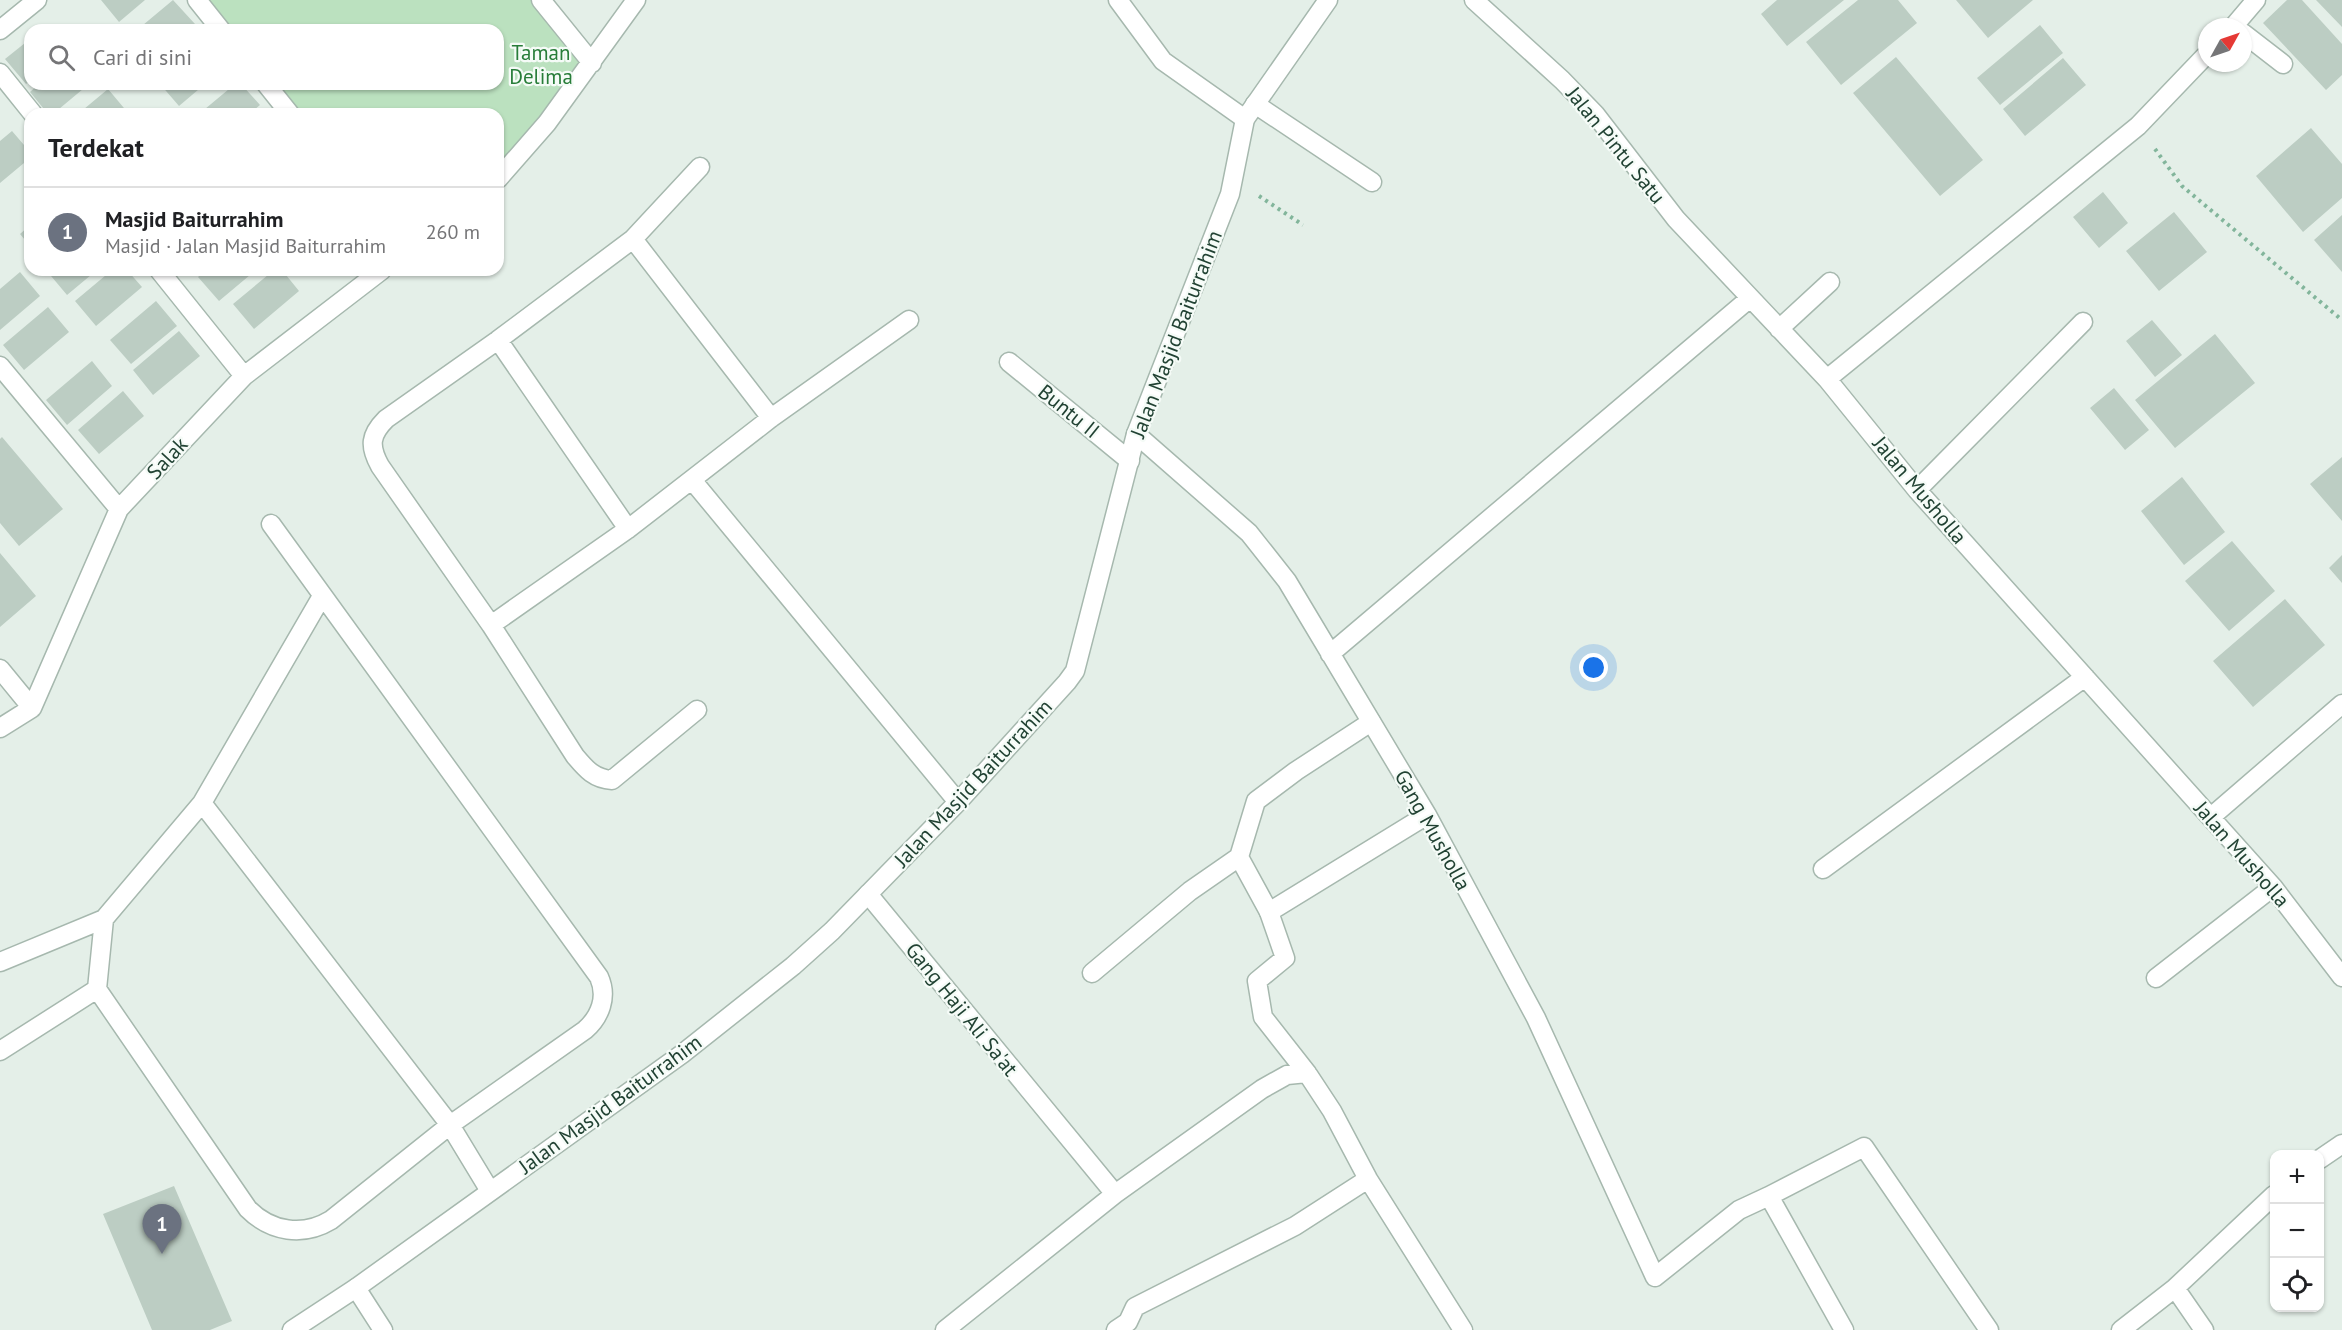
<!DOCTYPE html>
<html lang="id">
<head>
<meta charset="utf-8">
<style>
	:root { --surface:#fff; --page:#f2f2f2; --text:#202124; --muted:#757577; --line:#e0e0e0; --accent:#db2777 }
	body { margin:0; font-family:"PT Sans",sans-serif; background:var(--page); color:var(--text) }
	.controls { position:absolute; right:18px; bottom:18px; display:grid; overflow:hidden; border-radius:12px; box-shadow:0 2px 4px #0004 }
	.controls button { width:54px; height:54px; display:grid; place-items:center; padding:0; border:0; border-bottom:2px solid var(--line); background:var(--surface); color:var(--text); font:30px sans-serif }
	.compass { position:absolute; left:2198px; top:18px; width:54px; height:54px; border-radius:50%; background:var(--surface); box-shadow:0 2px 4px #0004; rotate:50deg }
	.you { position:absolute; left:1594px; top:668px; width:21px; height:21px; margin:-15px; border:4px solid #fff; border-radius:50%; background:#1a73e8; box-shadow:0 0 0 9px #1a73e833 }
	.badge { display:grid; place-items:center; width:39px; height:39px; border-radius:50%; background:var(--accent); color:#fff; font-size:20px; font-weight:700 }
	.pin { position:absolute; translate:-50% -50px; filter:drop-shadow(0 2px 3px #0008) }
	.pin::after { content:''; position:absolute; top:32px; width:21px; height:18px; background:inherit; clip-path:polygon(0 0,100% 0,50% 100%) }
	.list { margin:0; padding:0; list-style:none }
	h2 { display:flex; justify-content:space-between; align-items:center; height:78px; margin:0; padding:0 24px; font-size:26px }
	h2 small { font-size:20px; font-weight:400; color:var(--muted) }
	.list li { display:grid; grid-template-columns:39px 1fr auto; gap:18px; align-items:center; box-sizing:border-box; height:90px; padding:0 24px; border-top:2px solid var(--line) }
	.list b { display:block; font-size:22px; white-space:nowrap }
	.list p { margin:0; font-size:20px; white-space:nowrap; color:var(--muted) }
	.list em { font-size:20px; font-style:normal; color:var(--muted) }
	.icon { flex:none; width:33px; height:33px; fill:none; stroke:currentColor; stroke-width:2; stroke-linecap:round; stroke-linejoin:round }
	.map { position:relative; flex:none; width:2342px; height:1330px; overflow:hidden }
	.search { position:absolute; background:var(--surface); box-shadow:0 2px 4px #0004; left:24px; top:24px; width:480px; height:66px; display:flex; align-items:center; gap:15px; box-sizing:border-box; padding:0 21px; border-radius:18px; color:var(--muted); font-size:22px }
	.panel { position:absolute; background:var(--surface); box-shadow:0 2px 4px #0004; left:24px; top:108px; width:480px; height:168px; border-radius:18px }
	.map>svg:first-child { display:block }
	.green { fill:#bbe1bf }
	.building { fill:#bccdc3 }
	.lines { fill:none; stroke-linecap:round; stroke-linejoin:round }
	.service-casing { stroke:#a6b8ae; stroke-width:21 }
	.minor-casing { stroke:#a6b8ae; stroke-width:21 }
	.tertiary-casing { stroke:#a6b8ae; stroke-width:21 }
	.path { stroke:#82b59b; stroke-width:4; stroke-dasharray:3 4.5; stroke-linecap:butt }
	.service { stroke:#fff; stroke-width:18 }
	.minor { stroke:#fff; stroke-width:18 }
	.tertiary { stroke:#fff; stroke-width:18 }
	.labels { text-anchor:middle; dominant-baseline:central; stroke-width:4.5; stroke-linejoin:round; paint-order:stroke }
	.park-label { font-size:21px; fill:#287d39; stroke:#f5fbf7 }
	.street-label { font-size:21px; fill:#214233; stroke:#f5fbf7 }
</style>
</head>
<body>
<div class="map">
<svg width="2342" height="1330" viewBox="0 0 2342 1330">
	<rect width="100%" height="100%" fill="#e4efe8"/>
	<!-- green -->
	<path class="green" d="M197,0H544L592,63L498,176V114H290L266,84H498V30H221Z"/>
	<!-- building -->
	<path class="building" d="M101,0H145L119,22Z
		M173,0L195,24L187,30H137Z
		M1777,0H1844L1787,46L1761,14Z
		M1858,0H1898L1917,23L1841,85L1806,42Z
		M1956,0H2033L1988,38Z
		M2287,0H2302L2342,44V75L2326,90L2263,23Z
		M2316,0H2342V27Z
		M2040,25L2063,53L2000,105L1977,78Z
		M30,39V81L26,84L5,59Z
		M1896,57L1983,160L1940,196L1853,93Z
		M2063,58L2086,85L2025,136L2003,109Z
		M39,84H89L53,114H48L30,92Z
		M160,84H205L179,106Z
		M235,84H241L260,105L249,114H199Z
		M108,89L129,114H78Z
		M2311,128L2342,164V198L2303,232L2256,176Z
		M12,131L30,152V158L0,183V141Z
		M2103,192L2128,223L2099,248L2073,217Z
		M2174,212L2207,252L2159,291L2126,251Z
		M2342,215V272L2314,240Z
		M30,225V246L20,234Z
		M46,270H97L67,295Z
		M112,270H127L142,287L96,326L75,301Z
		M206,270H256L219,301L198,277Z
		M274,270H282L299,291L254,329L233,304Z
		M20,272L40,296L0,330V289Z
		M156,301L177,326L131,364L110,340Z
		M48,307L69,332L24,370L3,345Z
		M2152,320L2182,355L2155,377L2126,341Z
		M179,331L200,356L153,395L133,370Z
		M2215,334L2255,383L2175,448L2135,400Z
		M92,361L112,386L67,425L46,400Z
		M2114,388L2149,430L2125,450L2090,408Z
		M123,391L144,416L99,454L78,430Z
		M2,437L63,509L19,546L0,523V439Z
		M2342,457V521L2310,484Z
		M2182,477L2225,532L2184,565L2141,511Z
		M2232,541L2275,591L2229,631L2185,581Z
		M0,553L36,596L0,627Z
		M2342,555V583L2329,568Z
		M2285,599L2325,645L2253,707L2213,661Z
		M174,1186L232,1321L210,1330H152L103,1214Z"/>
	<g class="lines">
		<defs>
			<path id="service" d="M1239,857L1269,912
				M1092,973L1190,891L1239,857L1256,801L1296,771L1371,722"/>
			<path id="minor" d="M197,0L221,30
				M541,0L592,63
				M1118,0L1163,61L1245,119
				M1474,0L1562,80L1595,114L1676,219L1827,379L1917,490L2273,887L2342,977
				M2233,27L2256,0
				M0,30L37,0
				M2243,33L2283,64
				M0,73L33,114
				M266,84L290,114
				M1255,104L1372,182
				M498,179L547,123L636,0
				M633,239L700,167
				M159,270L244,376
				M1779,329L1830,282
				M498,340L633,239L771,418
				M1009,362L1130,461
				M0,366L119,509
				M1827,379L2138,126L2207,54
				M1136,434L1249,533L1287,581L1427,815L1536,1018L1655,1277L1739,1210L1769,1196L1844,1330
				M692,480L958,802
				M1917,490L2083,322
				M628,529L498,340L386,419C370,435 369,446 380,466L491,625L575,756C586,769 594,779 612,780L697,710
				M491,625L628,529L771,418L909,320
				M1330,654L1749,299
				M0,669L32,708
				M32,708L119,509L244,376L382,270
				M0,728L32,708
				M202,803L450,1125L490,1191
				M1427,815L1269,912L1285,958L1257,981L1263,1017L1307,1073L1332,1111L1368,1179L1463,1330
				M2211,817L2342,704
				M1823,869L2085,677
				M868,894L1115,1194
				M104,919L97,989L248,1209C271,1232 303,1237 331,1220L450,1125L585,1030C600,1017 608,997 599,977L271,524
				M0,962L104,919L202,803L322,596
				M2156,978L2273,887
				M0,1051L97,989
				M2320,1159L2342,1144
				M1769,1196L1864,1147L1989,1330
				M356,1288L383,1330
				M2175,1288L2204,1330
				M945,1330L1115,1194L1262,1089L1287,1075L1307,1073
				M1116,1330L1128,1322L1135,1307L1295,1226L1368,1179
				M2121,1330L2175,1288L2274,1195"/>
			<path id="tertiary" d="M292,1330L356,1288L682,1054L793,966L832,931L958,802L1067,682L1075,671L1136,434L1230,194L1245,119L1328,0"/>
		</defs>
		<!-- service casing -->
		<use href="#service" class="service-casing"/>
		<!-- minor casing -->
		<use href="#minor" class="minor-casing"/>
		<!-- tertiary casing -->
		<use href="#tertiary" class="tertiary-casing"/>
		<!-- path -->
		<path class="path" d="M2155,149L2182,186L2342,320
			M1259,196L1303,225"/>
		<!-- service -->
		<use href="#service" class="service"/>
		<!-- minor -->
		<use href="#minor" class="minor"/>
		<!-- tertiary -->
		<use href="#tertiary" class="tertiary"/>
	</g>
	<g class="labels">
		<!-- park labels -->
		<g class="park-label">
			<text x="541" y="52">Taman<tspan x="541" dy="24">Delima</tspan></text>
		</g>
		<!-- street labels -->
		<g class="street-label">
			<text transform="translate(1616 145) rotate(51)">Jalan Pintu Satu</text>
			<text transform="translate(1176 334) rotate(-69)">Jalan Masjid Baiturrahim</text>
			<text transform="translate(1069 411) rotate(39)">Buntu II</text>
			<text transform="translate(167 458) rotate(-47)">Salak</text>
			<text transform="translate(1920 490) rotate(50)">Jalan Musholla</text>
			<text transform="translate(973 783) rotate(-47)">Jalan Masjid Baiturrahim</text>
			<text transform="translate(1433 830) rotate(61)">Gang Musholla</text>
			<text transform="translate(2242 854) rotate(49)">Jalan Musholla</text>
			<text transform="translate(962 1009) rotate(51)">Gang Haji Ali Sa'at</text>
			<text transform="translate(610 1104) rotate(-36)">Jalan Masjid Baiturrahim</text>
		</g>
	</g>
</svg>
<div class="controls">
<button>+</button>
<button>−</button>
<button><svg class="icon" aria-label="locate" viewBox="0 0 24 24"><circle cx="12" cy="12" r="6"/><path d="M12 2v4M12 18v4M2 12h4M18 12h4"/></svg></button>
</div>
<svg class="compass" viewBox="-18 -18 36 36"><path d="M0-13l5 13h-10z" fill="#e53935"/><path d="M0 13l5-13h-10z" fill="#757577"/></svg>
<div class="you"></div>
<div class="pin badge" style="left:162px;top:1254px;background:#6b7280">1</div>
<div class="search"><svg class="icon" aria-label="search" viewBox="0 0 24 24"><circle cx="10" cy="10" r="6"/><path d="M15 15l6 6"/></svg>Cari di sini</div>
<section class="panel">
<h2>Terdekat<small></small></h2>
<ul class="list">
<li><span class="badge" style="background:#6b7280">1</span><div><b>Masjid Baiturrahim</b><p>Masjid · Jalan Masjid Baiturrahim</p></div><em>260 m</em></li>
</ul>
</section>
</div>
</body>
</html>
